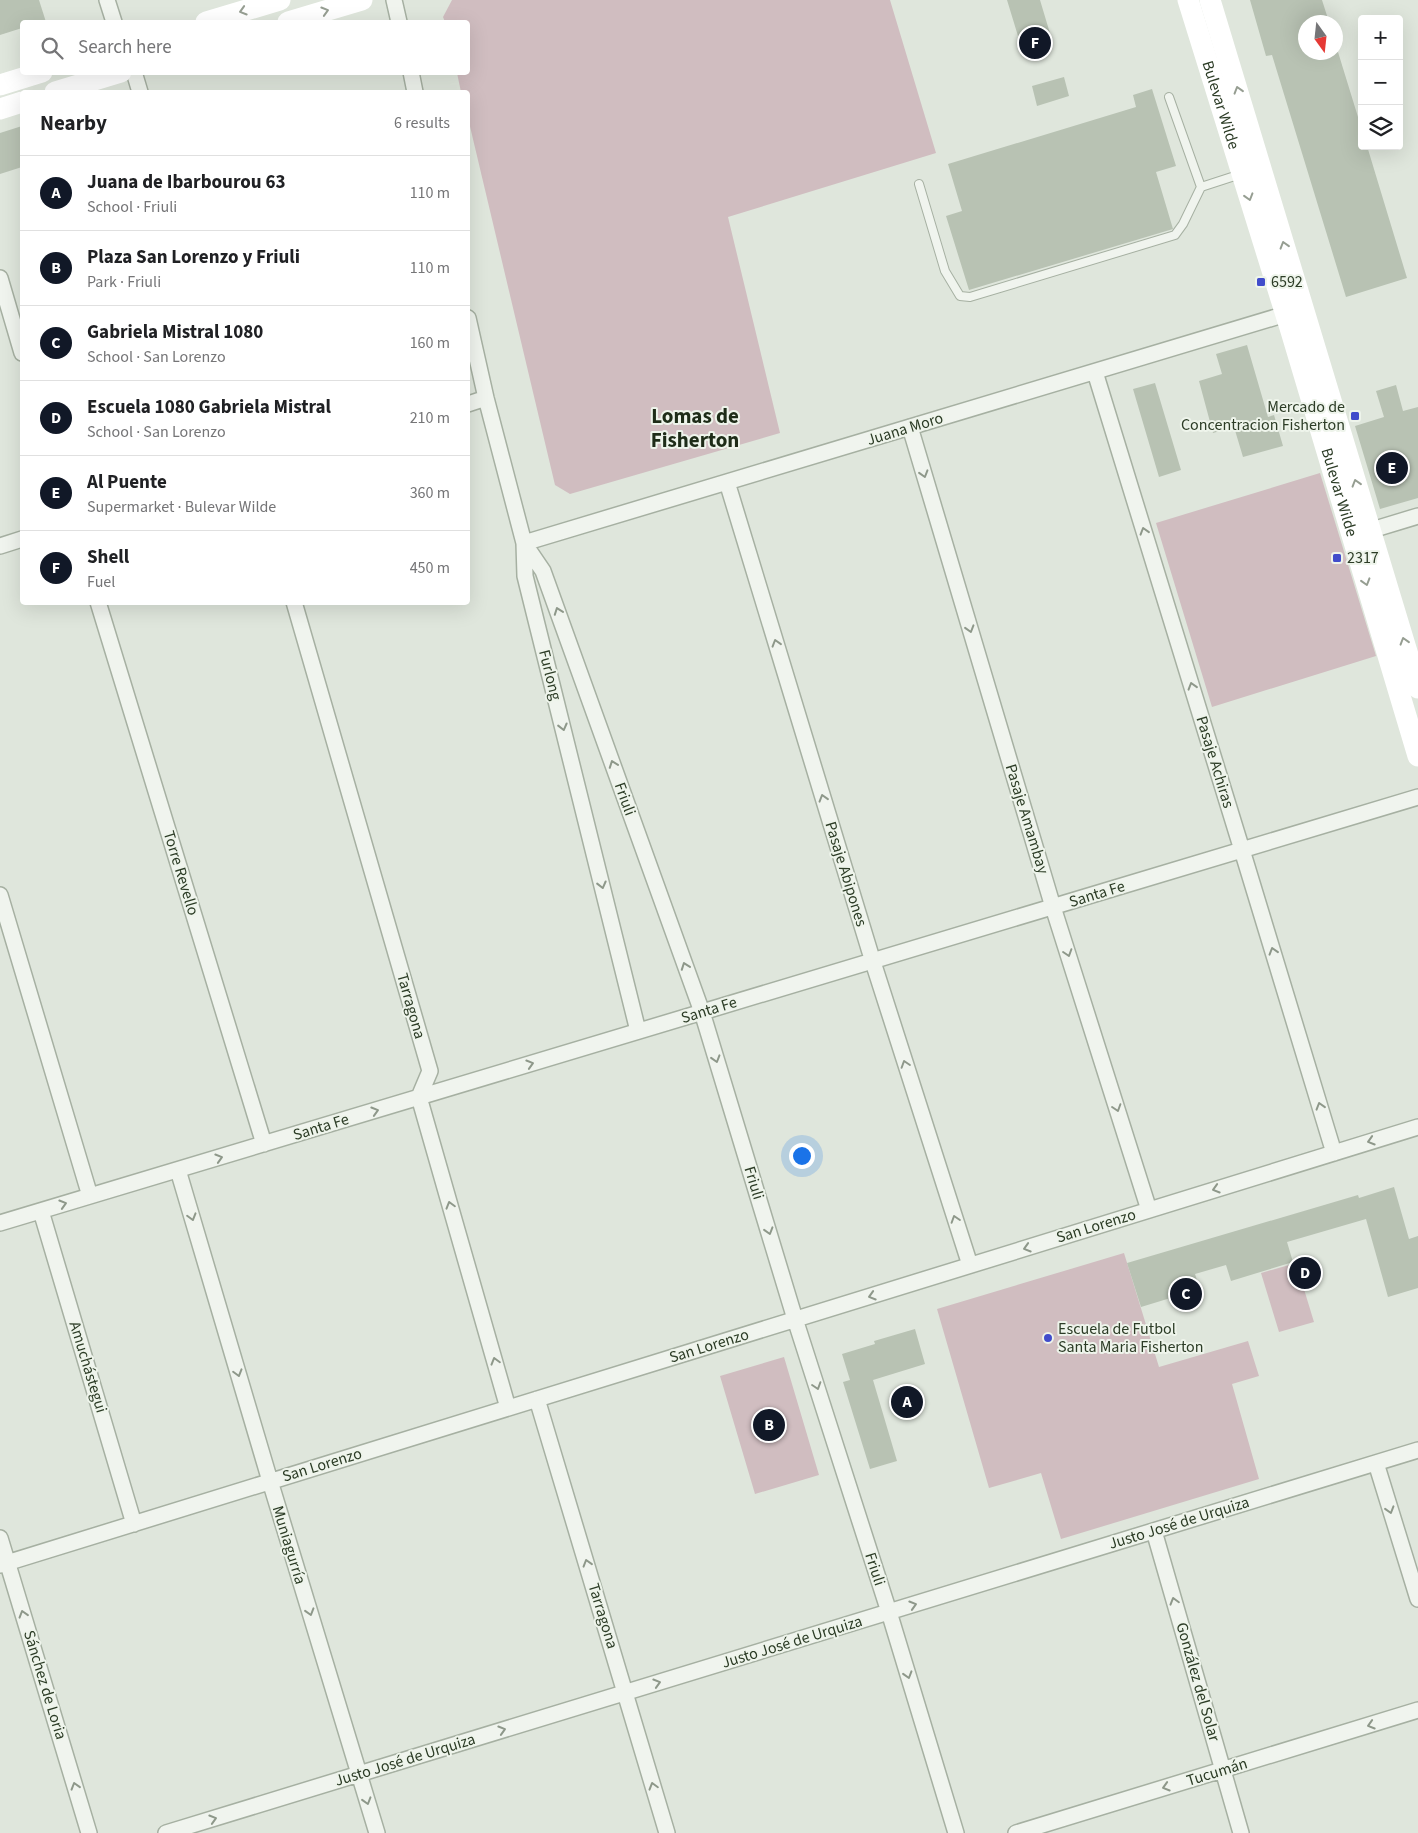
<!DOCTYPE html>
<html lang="en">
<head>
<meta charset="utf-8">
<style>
	:root { --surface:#fff; --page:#f2f2f2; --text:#202124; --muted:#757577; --line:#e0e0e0; --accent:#111827 }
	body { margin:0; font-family:"Source Sans 3",sans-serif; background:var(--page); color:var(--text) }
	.controls { position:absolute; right:15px; top:15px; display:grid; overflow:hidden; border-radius:5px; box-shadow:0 5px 20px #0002 }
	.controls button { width:45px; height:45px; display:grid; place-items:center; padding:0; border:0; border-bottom:1px solid var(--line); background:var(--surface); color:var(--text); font:25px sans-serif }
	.compass { position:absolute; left:1298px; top:15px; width:45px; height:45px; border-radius:50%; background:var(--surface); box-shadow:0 5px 20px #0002; rotate:165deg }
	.you { position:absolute; left:801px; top:1155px; width:18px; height:18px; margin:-12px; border:4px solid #fff; border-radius:50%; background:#1a73e8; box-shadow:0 0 0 8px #1a73e833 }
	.badge { display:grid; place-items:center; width:32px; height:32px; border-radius:50%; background:var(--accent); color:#fff; font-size:16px; font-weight:700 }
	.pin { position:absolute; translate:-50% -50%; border:2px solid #fff; box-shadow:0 1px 5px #0006 }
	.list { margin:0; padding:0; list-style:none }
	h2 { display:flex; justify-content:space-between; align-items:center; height:65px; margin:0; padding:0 20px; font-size:21px }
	h2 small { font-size:16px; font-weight:400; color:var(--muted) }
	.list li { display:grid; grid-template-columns:32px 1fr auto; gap:15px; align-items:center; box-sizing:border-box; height:75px; padding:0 20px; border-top:1px solid var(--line) }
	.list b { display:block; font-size:19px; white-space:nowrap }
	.list p { margin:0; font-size:16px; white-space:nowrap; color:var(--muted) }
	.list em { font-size:16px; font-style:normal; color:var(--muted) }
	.icon { flex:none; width:28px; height:28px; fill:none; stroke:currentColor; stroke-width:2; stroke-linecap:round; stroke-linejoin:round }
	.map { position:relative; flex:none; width:1418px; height:1833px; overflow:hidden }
	.search { position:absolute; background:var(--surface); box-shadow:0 5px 20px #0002; left:20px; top:20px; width:450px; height:55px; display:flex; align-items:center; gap:12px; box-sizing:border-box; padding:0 18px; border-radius:5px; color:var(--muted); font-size:19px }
	.panel { position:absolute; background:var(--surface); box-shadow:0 5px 20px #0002; left:20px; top:90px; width:450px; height:515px; border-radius:5px }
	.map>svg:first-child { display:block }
	.green { fill:#d0bdc0 }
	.building { fill:#b8c2b3 }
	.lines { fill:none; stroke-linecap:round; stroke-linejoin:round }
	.service-casing { stroke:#a6b0a2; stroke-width:10 }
	.minor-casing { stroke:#a6b0a2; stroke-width:18 }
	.service { stroke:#f0f4ee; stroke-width:8 }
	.minor { stroke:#f0f4ee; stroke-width:15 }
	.secondary { stroke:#fff; stroke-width:21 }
	.oneway { stroke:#969e92 }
	.oneway2 { stroke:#8e988a }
	.poi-dot { fill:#414ccb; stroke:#eef4eb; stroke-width:2 }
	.labels { text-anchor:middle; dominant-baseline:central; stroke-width:4; stroke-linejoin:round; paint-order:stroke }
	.street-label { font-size:16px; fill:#2c3c26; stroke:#eef4eb }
	.poi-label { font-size:16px; fill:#2c3c26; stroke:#eef4eb; text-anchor:start }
	.district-label { font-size:21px; font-weight:bold; fill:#1e2c18; stroke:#eef4eb }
</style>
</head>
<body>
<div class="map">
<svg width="1418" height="1833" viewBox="0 0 1418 1833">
	<rect width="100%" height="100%" fill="#dfe6dc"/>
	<!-- green -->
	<path class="green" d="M452,0H890L936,153L728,217L780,433L570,494L555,485L468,118V92H461L457,73L468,72V22H445L443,17Z
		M1320,473L1376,656L1212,707L1156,523Z
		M1124,1253L1159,1367L1248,1341L1259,1376L1232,1384L1259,1479L1061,1539L1041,1473L989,1488L937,1309Z
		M1296,1263L1314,1322L1279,1332L1261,1273Z
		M784,1357L819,1475L755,1494L720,1376Z"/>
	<!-- building -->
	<path class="building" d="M0,0H39L46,22H22V28L0,35Z
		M1007,0H1040L1052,40L1022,49Z
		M1250,0H1322L1329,22H1306V52H1338L1362,130V146H1367L1407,278L1346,297L1272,55L1266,56Z
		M1064,77L1069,96L1037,106L1032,86Z
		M1152,89L1176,166L1156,172L1173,229L969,290L946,216L962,211L948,164L1136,107L1133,95Z
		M22,126V167L0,174V133Z
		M1247,345L1268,417L1274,415L1283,446L1243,457L1234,427L1213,433L1199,381L1222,374L1216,354Z
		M1155,383L1181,470L1159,477L1133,389Z
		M1396,385L1403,411L1418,407V498L1380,509L1355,426L1384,417L1376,391Z
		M1394,1187L1409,1239L1418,1236V1288L1388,1297L1366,1219L1287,1242L1293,1262L1231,1281L1226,1265L1195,1274L1200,1289L1141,1307L1127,1263L1358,1195L1359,1198Z
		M915,1329L925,1364L873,1380L897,1461L870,1469L843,1382L850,1380L842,1354L875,1344L874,1341Z"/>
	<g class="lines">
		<defs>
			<path id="service" d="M1169,97L1201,187
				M919,184L945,271L960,296L970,297L1175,235L1183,224L1201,187L1241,174"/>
			<path id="minor" d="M107,0L114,22
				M394,0L399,22
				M134,72L140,92
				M411,72L415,92
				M0,278L22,353
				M468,318L486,398L524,543L525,576L638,1031
				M1095,372L1242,850L1334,1153
				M468,404L486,398
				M910,427L1053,907L1149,1210
				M727,482L873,962L970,1265
				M1362,533L1418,516
				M524,543L543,571L702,1012L795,1319L889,1612L956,1833
				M524,543L1286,314
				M0,546L22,539
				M98,602L264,1144
				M294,602L430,1071L419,1097L508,1408
				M0,895L90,1196
				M178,1170L270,1481L377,1833
				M41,1211L134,1524
				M0,1223L1418,797
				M537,1399L667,1833
				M1376,1463L1418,1599
				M1154,1531L1241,1833
				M0,1538L89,1833
				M0,1565L1418,1127
				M166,1833L1418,1450
				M1016,1833L1418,1710"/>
		</defs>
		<!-- service casing -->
		<use href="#service" class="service-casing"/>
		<!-- minor casing -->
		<use href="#minor" class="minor-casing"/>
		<!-- service -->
		<use href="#service" class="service"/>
		<!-- minor -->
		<use href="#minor" class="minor"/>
		<!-- secondary -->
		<g class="secondary">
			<path id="s1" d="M1188,0L1290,328L1418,756"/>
			<path d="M1210,0L1418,688"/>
			<path d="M206,22L280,0"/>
			<path d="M288,22L362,0"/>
			<path d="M0,85L42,72"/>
			<path d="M55,92L121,72"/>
			<path d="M0,109L22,102"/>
		</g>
	</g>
	<!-- one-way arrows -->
	<defs><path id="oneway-chevron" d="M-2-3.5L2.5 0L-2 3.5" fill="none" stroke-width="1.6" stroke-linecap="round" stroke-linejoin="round" transform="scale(1.25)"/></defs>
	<g class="oneway">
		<use href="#oneway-chevron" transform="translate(243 11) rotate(163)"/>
		<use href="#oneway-chevron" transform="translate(325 11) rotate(-17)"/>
		<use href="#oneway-chevron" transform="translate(1238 90) rotate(-107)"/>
		<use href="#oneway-chevron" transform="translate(1249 197) rotate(73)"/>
		<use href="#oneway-chevron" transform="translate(1284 245) rotate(-107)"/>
		<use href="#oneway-chevron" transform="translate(1356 483) rotate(-107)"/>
		<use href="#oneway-chevron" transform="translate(1366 582) rotate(73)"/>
		<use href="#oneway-chevron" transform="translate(1404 641) rotate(-107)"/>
	</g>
	<g class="oneway2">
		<use href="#oneway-chevron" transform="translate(924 474) rotate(73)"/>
		<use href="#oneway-chevron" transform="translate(1144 531) rotate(-107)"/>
		<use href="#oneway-chevron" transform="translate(558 611) rotate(-110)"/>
		<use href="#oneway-chevron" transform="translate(970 629) rotate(73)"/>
		<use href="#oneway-chevron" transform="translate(776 643) rotate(-107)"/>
		<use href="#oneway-chevron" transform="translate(1192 686) rotate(-107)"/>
		<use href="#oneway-chevron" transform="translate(563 727) rotate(76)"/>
		<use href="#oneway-chevron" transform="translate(613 764) rotate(-110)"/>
		<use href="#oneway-chevron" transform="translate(823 798) rotate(-107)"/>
		<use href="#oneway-chevron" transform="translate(602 885) rotate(76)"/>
		<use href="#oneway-chevron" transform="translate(1273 951) rotate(-107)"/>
		<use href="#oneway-chevron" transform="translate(1068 953) rotate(72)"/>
		<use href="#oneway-chevron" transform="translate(685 966) rotate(-110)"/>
		<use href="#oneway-chevron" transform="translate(716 1059) rotate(73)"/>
		<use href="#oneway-chevron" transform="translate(530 1064) rotate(-17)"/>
		<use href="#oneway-chevron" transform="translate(905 1064) rotate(-108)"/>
		<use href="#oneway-chevron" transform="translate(1320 1106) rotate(-107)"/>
		<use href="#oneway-chevron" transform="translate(1117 1108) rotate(72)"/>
		<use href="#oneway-chevron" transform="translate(375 1111) rotate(-17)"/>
		<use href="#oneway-chevron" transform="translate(1371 1141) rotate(163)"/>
		<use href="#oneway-chevron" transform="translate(219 1158) rotate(-17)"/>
		<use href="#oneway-chevron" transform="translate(1216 1189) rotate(163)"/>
		<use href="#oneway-chevron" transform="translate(63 1204) rotate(-17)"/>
		<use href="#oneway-chevron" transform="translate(450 1205) rotate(-106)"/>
		<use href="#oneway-chevron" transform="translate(192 1217) rotate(74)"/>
		<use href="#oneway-chevron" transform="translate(955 1219) rotate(-108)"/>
		<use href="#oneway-chevron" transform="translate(769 1231) rotate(73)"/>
		<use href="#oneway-chevron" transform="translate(1027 1248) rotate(163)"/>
		<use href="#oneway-chevron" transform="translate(872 1296) rotate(163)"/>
		<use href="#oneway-chevron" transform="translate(495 1361) rotate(-106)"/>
		<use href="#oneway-chevron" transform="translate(238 1373) rotate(74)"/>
		<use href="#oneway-chevron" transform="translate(817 1386) rotate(72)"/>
		<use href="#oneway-chevron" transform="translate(1390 1510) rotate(73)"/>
		<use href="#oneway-chevron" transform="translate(587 1563) rotate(-107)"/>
		<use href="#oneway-chevron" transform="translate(1174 1601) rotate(-106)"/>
		<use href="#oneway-chevron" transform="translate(913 1605) rotate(-17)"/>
		<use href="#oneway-chevron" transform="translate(310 1612) rotate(73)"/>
		<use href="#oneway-chevron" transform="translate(23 1614) rotate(-107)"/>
		<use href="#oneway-chevron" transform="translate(908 1675) rotate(73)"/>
		<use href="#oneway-chevron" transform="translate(657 1683) rotate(-17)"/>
		<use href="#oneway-chevron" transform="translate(1371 1725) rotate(163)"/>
		<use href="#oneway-chevron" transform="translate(502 1730) rotate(-17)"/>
		<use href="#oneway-chevron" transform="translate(75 1786) rotate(-107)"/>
		<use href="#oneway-chevron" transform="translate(653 1786) rotate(-106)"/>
		<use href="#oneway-chevron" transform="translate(1166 1787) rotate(163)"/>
		<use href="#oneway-chevron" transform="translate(367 1801) rotate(73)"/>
		<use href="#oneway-chevron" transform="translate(213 1819) rotate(-17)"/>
	</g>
	<!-- markers -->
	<g class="poi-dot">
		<rect x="1256" y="277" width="10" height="10" rx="2.5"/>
		<rect x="1350" y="411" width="10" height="10" rx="2.5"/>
		<rect x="1332" y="553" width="10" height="10" rx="2.5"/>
		<circle cx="1048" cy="1338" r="5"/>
	</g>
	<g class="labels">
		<!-- street labels -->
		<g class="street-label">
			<text stroke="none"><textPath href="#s1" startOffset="110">Bulevar Wilde</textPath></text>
			<text transform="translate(905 429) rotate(-17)">Juana Moro</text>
			<text stroke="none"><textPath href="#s1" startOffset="515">Bulevar Wilde</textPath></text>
			<text transform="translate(550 675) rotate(76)">Furlong</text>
			<text transform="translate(1215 762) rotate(73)">Pasaje Achiras</text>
			<text transform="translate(625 799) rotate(70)">Friuli</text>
			<text transform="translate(1027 819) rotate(73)">Pasaje Amambay</text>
			<text transform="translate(181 873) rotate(73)">Torre Revello</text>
			<text transform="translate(846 874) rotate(73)">Pasaje Abipones</text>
			<text transform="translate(1097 894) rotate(-17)">Santa Fe</text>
			<text transform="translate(411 1006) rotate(74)">Tarragona</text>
			<text transform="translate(709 1010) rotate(-17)">Santa Fe</text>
			<text transform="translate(321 1127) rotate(-17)">Santa Fe</text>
			<text transform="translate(754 1183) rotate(73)">Friuli</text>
			<text transform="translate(1096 1226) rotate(-17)">San Lorenzo</text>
			<text transform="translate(709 1346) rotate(-17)">San Lorenzo</text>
			<text transform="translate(88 1367) rotate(73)">Amuchástegui</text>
			<text transform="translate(322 1465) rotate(-17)">San Lorenzo</text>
			<text transform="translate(1179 1523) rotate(-17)">Justo José de Urquiza</text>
			<text transform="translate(289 1545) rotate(73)">Muniagurría</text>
			<text transform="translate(875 1569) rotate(72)">Friuli</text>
			<text transform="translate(603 1616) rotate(73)">Tarragona</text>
			<text transform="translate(792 1642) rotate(-17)">Justo José de Urquiza</text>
			<text transform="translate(1198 1682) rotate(74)">González del Solar</text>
			<text transform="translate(45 1685) rotate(73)">Sánchez de Loria</text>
			<text transform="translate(405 1760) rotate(-17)">Justo José de Urquiza</text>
			<text transform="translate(1217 1772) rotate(-17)">Tucumán</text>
		</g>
		<!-- poi labels -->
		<g class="poi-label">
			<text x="1271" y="282">6592</text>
			<text x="1345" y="407" text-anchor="end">Mercado de<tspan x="1345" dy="18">Concentracion Fisherton</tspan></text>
			<text x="1347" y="558">2317</text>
			<text x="1058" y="1329">Escuela de Futbol<tspan x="1058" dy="18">Santa Maria Fisherton</tspan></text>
		</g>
		<!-- district labels -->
		<g class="district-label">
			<text x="695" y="416">Lomas de<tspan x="695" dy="24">Fisherton</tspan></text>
		</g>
	</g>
</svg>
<div class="controls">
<button>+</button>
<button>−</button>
<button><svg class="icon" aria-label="layers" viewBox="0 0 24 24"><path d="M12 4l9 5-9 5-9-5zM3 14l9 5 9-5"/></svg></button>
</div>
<svg class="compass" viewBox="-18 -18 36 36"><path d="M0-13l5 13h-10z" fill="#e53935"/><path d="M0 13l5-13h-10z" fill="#757577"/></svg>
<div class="you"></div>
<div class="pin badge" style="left:907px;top:1402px">A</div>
<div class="pin badge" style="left:769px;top:1425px">B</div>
<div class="pin badge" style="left:1186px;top:1294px">C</div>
<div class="pin badge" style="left:1305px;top:1273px">D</div>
<div class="pin badge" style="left:1392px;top:468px">E</div>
<div class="pin badge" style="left:1035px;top:43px">F</div>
<div class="search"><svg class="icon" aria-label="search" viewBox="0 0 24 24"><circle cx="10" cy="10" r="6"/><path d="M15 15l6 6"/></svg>Search here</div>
<section class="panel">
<h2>Nearby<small>6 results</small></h2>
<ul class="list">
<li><span class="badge">A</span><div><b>Juana de Ibarbourou 63</b><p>School · Friuli</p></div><em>110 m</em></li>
<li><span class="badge">B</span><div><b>Plaza San Lorenzo y Friuli</b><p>Park · Friuli</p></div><em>110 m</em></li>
<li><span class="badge">C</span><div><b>Gabriela Mistral 1080</b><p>School · San Lorenzo</p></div><em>160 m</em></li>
<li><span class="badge">D</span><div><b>Escuela 1080 Gabriela Mistral</b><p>School · San Lorenzo</p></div><em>210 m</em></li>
<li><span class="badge">E</span><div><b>Al Puente</b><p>Supermarket · Bulevar Wilde</p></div><em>360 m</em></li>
<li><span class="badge">F</span><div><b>Shell</b><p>Fuel</p></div><em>450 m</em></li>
</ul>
</section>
</div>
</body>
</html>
